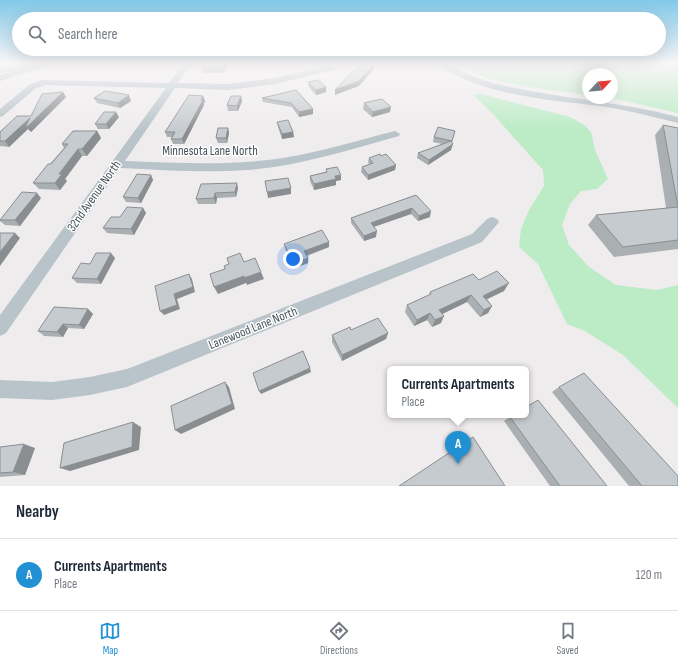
<!DOCTYPE html>
<html lang="en">
<head>
<meta charset="utf-8">
<style>
	:root { --surface:#fff; --page:#f6f6f7; --text:#1f2937; --muted:#747a83; --line:#e0e1e3; --accent:#2191d4 }
	body { margin:0; font-family:"Sofia Sans Condensed",sans-serif; background:var(--page); color:var(--text) }
	.compass { position:absolute; left:582px; top:68px; width:36px; height:36px; border-radius:50%; background:var(--surface); box-shadow:0 4px 16px #0002; rotate:64deg }
	.you { position:absolute; left:293px; top:259px; width:14px; height:14px; margin:-10px; border:3px solid #fff; border-radius:50%; background:#1a73e8; box-shadow:0 0 0 6px #1a73e833 }
	.badge { display:grid; place-items:center; width:26px; height:26px; border-radius:50%; background:var(--accent); color:#fff; font-size:13px; font-weight:700 }
	.pin { position:absolute; translate:-50% -33px; filter:drop-shadow(0 1px 2px #0008) }
	.pin::after { content:''; position:absolute; top:21px; width:14px; height:12px; background:inherit; clip-path:polygon(0 0,100% 0,50% 100%) }
	.popup { position:absolute; left:387px; top:366px; width:142px; height:52px; box-sizing:border-box; display:grid; place-content:center; border-radius:6px; background:var(--surface); filter:drop-shadow(0 1px 3px #0005); font-size:13px; white-space:nowrap; color:var(--muted) }
	.popup b { font-size:15px; color:var(--text) }
	.popup::after { content:''; position:absolute; left:50%; top:100%; margin-left:-8px; border:8px solid transparent; border-top-color:var(--surface) }
	.list { margin:0; padding:0; list-style:none }
	h2 { display:flex; justify-content:space-between; align-items:center; height:52px; margin:0; padding:0 16px; font-size:17px }
	h2 small { font-size:13px; font-weight:400; color:var(--muted) }
	.list li { display:grid; grid-template-columns:26px 1fr auto; gap:12px; align-items:center; box-sizing:border-box; height:72px; padding:0 16px; border-top:1px solid var(--line) }
	.list b { display:block; font-size:15px; white-space:nowrap }
	.list p { margin:0; font-size:13px; white-space:nowrap; color:var(--muted) }
	.list em { font-size:13px; font-style:normal; color:var(--muted) }
	.icon { flex:none; width:22px; height:22px; fill:none; stroke:currentColor; stroke-width:2; stroke-linecap:round; stroke-linejoin:round }
	.map { position:relative; flex:none; width:678px; height:486px; overflow:hidden }
	.search { position:absolute; background:var(--surface); box-shadow:0 4px 16px #0002; left:12px; right:12px; top:12px; height:44px; display:flex; align-items:center; gap:10px; box-sizing:border-box; padding:0 14px; border-radius:22px; color:var(--muted); font-size:15px }
	.sheet { height:124px; background:var(--surface) }
	nav { display:flex; justify-content:space-around; align-items:center; box-sizing:border-box; height:56px; border-top:1px solid var(--line); background:var(--surface); font-size:11px; color:var(--muted) }
	nav a { display:grid; justify-items:center; gap:2px }
	nav .on { color:var(--accent) }
	.map>svg:first-child { display:block }
	.green { fill:#bbecc5 }
	.lines { fill:none; stroke-linecap:round; stroke-linejoin:round }
	.minor { fill:#b8c4c9; fill-rule:evenodd }
	.major { fill:#adc1ca; fill-rule:evenodd }
	.wall { fill:#aaafb2 }
	.shaded-wall { fill:#8b8e91 }
	.building { fill:#c6cbcf; stroke:#8b8e91 }
	.labels { text-anchor:middle; dominant-baseline:central; stroke-width:3; stroke-linejoin:round; paint-order:stroke }
	.street-label { font-size:13px; fill:#455359; stroke:#fff }
</style>
</head>
<body>
<div class="map">
<svg width="678" height="486" viewBox="0 0 678 486">
	<rect width="100%" height="100%" fill="#efeced"/>
	<!-- green -->
	<path class="green" d="M452,63H678V113L612,98V74H588V95C543,88 493,86 452,63Z
		M481,94L570,117L583,124L591,132L595,150L608,179L597,189L581,191L570,204L562,225L569,245L589,267L616,285L657,290L678,285V408L623,355L585,331L567,324L538,264L519,247L521,229L529,210L544,186L543,170L492,113L473,95Z"/>
	<g class="lines">
		<!-- minor -->
		<path class="minor" d="M44,63H58L0,81V75Z
			M184,63H192L178,83L228,84L275,78L331,65L335,68L334,70L275,84L228,90L175,88L125,161C178,163 230,166 283,158C321,152 358,140 395,131L400,134L399,136C349,150 299,166 248,170C205,173 162,170 120,168L6,333L0,336V315L166,88L45,85L35,89L3,116L0,117V109L29,85L41,80L169,83Z
			M436,63C449,63 458,69 470,75C480,79 491,83 502,85C560,99 620,101 678,117V123C658,118 639,113 618,109C564,100 505,100 454,74C448,71 441,68 436,63Z
			M492,217L497,219L499,222L482,242L127,387L90,395L52,400L0,398V380L52,382L90,377L127,369L472,234L487,219Z"/>
		<!-- major -->
		<path class="major" d="M24,64L29,67L28,69L0,73V67Z"/>
	</g>
	<!-- wall -->
	<path class="wall" d="M204,63H228L224,73H203L201,68Z
		M308,82L326,87V92L316,95L309,87Z
		M296,90L313,109V114L299,117L292,107L263,102L262,98Z
		M203,96L205,101L204,103V105L184,144H173L171,139L172,137H167L165,132Z
		M241,96L242,101L238,111H228L227,105Z
		M66,97L31,132L28,129L9,147L0,146V132L31,116Z
		M94,98L131,101L120,108L97,103Z
		M364,103L390,112L372,117L363,109Z
		M119,117L109,129H98L95,124Z
		M277,122L293,132L294,137L282,139L278,127Z
		M663,125L678,128V249L614,257L588,225L596,215L666,208L655,135Z
		M228,128L229,133L227,143H218L216,138Z
		M97,131L101,138L87,156H82L65,179L67,181L60,190L39,189L33,183L64,148L62,144Z
		M455,131L452,142L451,150L428,165L417,158L418,153L442,144L433,142L434,137Z
		M381,156L396,165L395,170L368,180L361,172L362,167L370,164L368,163L369,158Z
		M326,169L341,180L336,181V185L314,190L310,181V176L326,172Z
		M151,175L153,180L141,203L126,202L123,197Z
		M201,184L238,188L236,197L217,198L216,204H198L196,199Z
		M416,195L430,217L418,221L411,214L374,227L376,237L364,241L351,223V218Z
		M41,198L20,226L5,225L0,221V220Z
		M143,208L146,213L134,235L107,233L103,228L120,217Z
		M329,242V247L307,256L308,263L295,268L285,249L284,244Z
		M115,258L101,284L77,283L72,278L90,264Z
		M479,280L504,291L487,299L492,306L488,313L480,317L467,302L442,314L441,323L432,327L427,320L414,326L405,312L407,305L429,295L430,292Z
		M88,309L93,314L84,329L68,328L63,337L44,336L38,331Z
		M351,330L388,333L386,339L342,361L332,342V335Z
		M559,387L678,486H629L552,392Z
		M510,417L607,486H550L504,421Z
		M0,447L35,448L25,475L0,477Z"/>
	<!-- shaded-wall -->
	<path class="shaded-wall" d="M225,63H228L224,73L223,68Z
		M374,64V69L359,86L335,95V90Z
		M326,87V92L316,95V90Z
		M63,92L66,97L31,132L26,126L28,129L9,147L5,141L30,118Z
		M129,95L131,101L120,108L118,103Z
		M203,96L205,101L204,103V105L184,144L182,139L201,100Z
		M241,96L242,101L238,111L237,106Z
		M391,107L390,112L372,117L373,112Z
		M313,109V114L299,117V112Z
		M116,112L119,117L109,129L106,124Z
		M228,128L229,133L227,143L226,138Z
		M97,131L101,138L87,156L82,149Z
		M293,132L294,137L282,139V134Z
		M453,144L451,150L428,165L429,160Z
		M78,149L82,156L65,179L67,181L60,190L55,183L59,174Z
		M396,165L395,170L368,180V175Z
		M151,175L153,180L141,203L138,198Z
		M341,175V180L336,181V185L314,190V184L335,176Z
		M237,183L238,188L236,197L235,192Z
		M291,188V194L268,198L267,192Z
		M37,193L41,198L20,226L15,220Z
		M215,193L217,198L216,204L214,198Z
		M143,208L146,213L134,235L131,229Z
		M412,208L411,214L370,228L371,223Z
		M431,211L430,217L418,221L419,216Z
		M377,231L376,237L364,241V236Z
		M15,233L20,238L0,266V252Z
		M329,242V247L305,256L304,251Z
		M111,253L115,258L101,284L97,279Z
		M308,258V263L295,268L294,263Z
		M261,272L264,279L247,285L244,278Z
		M189,274L192,279L195,292L177,299L180,309L164,315L160,311L174,294Z
		M244,276L246,283L218,294L214,287Z
		M509,283L504,291L479,303L483,296Z
		M471,295L467,302L436,317L439,310Z
		M492,306L488,313L480,317L484,310Z
		M88,309L93,314L84,329L79,325Z
		M430,313L427,320L414,326L417,320Z
		M444,316L441,323L432,327L435,320Z
		M63,324L68,328L63,337L57,332Z
		M388,333L386,339L342,361V355Z
		M310,368L311,372L261,394L259,391Z
		M225,382L229,387L235,409L181,434L175,430Z
		M133,422L141,427L139,450L70,471L60,468Z
		M24,444L35,448L25,475L13,472Z"/>
	<!-- building -->
	<path class="building" d="M204,63H225L223,68H201Z
		M361,63H368L374,64L359,81L335,90Z
		M318,80L326,87L316,90L308,82Z
		M296,90L313,109L299,112L291,103L262,98Z
		M105,91L129,95L118,103L94,98Z
		M63,92L27,127L26,126L30,118L5,141H0V132L17,116H31L42,94Z
		M189,95L203,96L201,100H203L182,139H171L175,132H165Z
		M231,96H241L237,106L227,105Z
		M382,99L391,107L373,112L364,103Z
		M104,112H116L106,124H95Z
		M288,120L293,132L282,134L277,122Z
		M663,125L678,128V240L623,247L596,215L678,207Z
		M438,127L455,131L452,141L434,137Z
		M218,128H228L226,138H216Z
		M73,131H97L82,149H78L59,174H62L55,183H33L48,164H51L68,144H62Z
		M451,141L453,144L429,160L418,153Z
		M380,154L381,156L386,154L396,165L368,175L362,167L373,163L369,158Z
		M337,167L341,175L335,176L336,179L314,184L310,176L327,172L326,169Z
		M137,174L151,175L138,198L123,197Z
		M288,178L291,188L267,192L265,181Z
		M237,183L235,192L215,193L214,198L196,199L201,184Z
		M22,192L37,193L15,220H0Z
		M416,195L431,211L419,216L412,208L371,223L377,231L364,236L351,218Z
		M127,207L143,208L131,229L103,228L111,217H120Z
		M322,230L329,242L304,251L308,258L294,263L284,244Z
		M0,233H15L0,252Z
		M96,253H111L97,279L72,278L81,263L90,264Z
		M240,253L244,262L255,258L261,272L244,278V276L214,287L210,274L225,269L224,266L229,264L227,258Z
		M497,271L509,283L483,296L492,306L484,310L471,295L439,310L444,316L435,320L430,313L417,320L407,305L431,294L430,292L473,274L479,280Z
		M189,274L193,287L174,294L177,305L160,311L155,286Z
		M54,307L88,309L79,325L63,324L57,332L38,331Z
		M378,318L388,333L342,355L332,335L350,327L351,330Z
		M303,351L310,368L259,391L253,373Z
		M584,373L678,476V486H642L559,387Z
		M225,382L232,404L175,430L171,406Z
		M538,400L607,486H560L510,417L513,415H526V407Z
		M133,422L132,447L60,468L64,443Z
		M473,437L505,486H399Z
		M24,444L13,472L0,473V447Z"/>
	<!-- sky -->
	<linearGradient id="sky" x2="0" y2="1"><stop stop-color="#82c8e8"/><stop offset="0.48" stop-color="#f8f6f7"/><stop offset="1" stop-color="#f8f6f7" stop-opacity="0"/></linearGradient>
	<rect width="678" height="131" fill="url(#sky)"/>
	<g class="labels">
		<!-- street labels -->
		<g class="street-label">
			<text x="210" y="151">Minnesota Lane North</text>
			<text transform="translate(94 196) rotate(-55)">32nd Avenue North</text>
			<text transform="translate(253 328) rotate(-22)">Lanewood Lane North</text>
		</g>
	</g>
</svg>
<svg class="compass" viewBox="-18 -18 36 36"><path d="M0-13l5 13h-10z" fill="#e53935"/><path d="M0 13l5-13h-10z" fill="#747a83"/></svg>
<div class="you"></div>
<div class="pin badge" style="left:458px;top:464px">A</div>
<div class="popup"><b>Currents Apartments</b>Place</div>
<div class="search"><svg class="icon" aria-label="search" viewBox="0 0 24 24"><circle cx="10" cy="10" r="6"/><path d="M15 15l6 6"/></svg>Search here</div>
</div>
<section class="sheet">
<h2>Nearby<small></small></h2>
<ul class="list">
<li><span class="badge">A</span><div><b>Currents Apartments</b><p>Place</p></div><em>120 m</em></li>
</ul>
</section>
<nav>
<a class="on"><svg class="icon" aria-label="map" viewBox="0 0 24 24"><path d="M3 6l6-2 6 2 6-2v14l-6 2-6-2-6 2zM9 4v14M15 6v14"/></svg>Map</a>
<a><svg class="icon" aria-label="directions" viewBox="0 0 24 24"><path d="M12 3l9 9-9 9-9-9zM9 14v-3h6M13 9l2 2-2 2"/></svg>Directions</a>
<a><svg class="icon" aria-label="saved" viewBox="0 0 24 24"><path d="M7 4h10v16l-5-4-5 4z"/></svg>Saved</a>
</nav>
</body>
</html>
